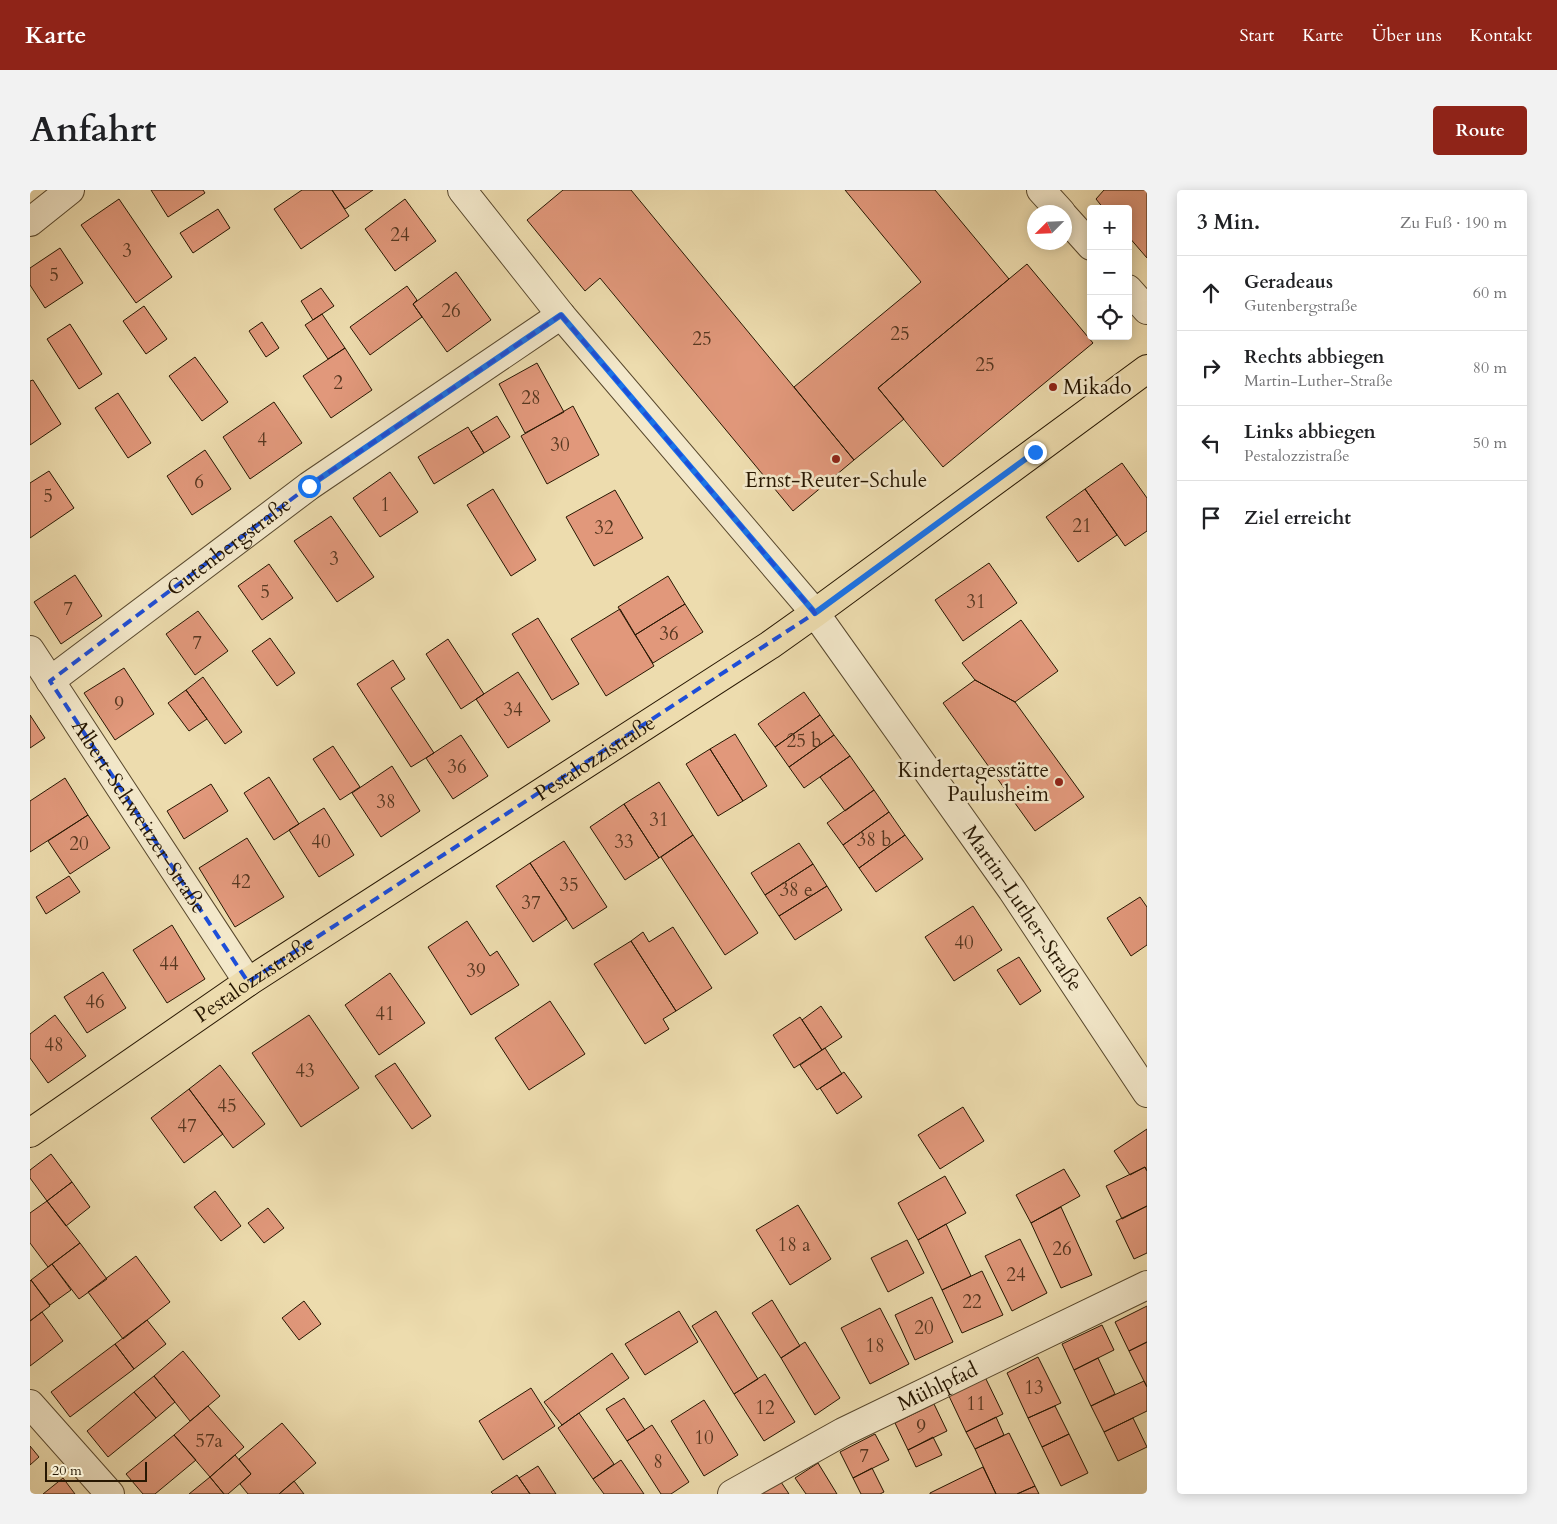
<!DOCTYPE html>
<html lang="de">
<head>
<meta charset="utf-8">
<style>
	:root { --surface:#fff; --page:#f2f2f2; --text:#202124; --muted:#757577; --line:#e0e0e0; --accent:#8f2418 }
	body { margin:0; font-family:Cardo,serif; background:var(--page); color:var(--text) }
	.controls { position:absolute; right:15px; top:15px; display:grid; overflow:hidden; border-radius:5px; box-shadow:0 2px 12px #0003 }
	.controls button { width:45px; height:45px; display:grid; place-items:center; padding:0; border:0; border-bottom:1px solid var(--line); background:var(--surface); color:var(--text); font:25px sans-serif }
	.compass { position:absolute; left:997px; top:15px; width:45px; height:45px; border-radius:50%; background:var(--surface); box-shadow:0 2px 12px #0003; rotate:246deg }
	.scale { position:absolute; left:15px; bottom:12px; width:102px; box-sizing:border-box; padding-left:5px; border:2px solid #271702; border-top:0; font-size:14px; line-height:18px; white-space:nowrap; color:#271702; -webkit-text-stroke:4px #f3e8ca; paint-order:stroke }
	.stop { position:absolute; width:15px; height:15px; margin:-11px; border:4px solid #1a73e8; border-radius:50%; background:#fff }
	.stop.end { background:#1a73e8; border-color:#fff; box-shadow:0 1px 5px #0008 }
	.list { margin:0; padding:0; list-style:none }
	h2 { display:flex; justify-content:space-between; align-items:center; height:65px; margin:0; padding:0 20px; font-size:21px }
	h2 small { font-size:16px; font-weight:400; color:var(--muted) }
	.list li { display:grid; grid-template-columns:32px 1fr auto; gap:15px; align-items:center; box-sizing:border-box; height:75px; padding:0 20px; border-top:1px solid var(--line) }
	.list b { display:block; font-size:19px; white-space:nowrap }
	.list p { margin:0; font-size:16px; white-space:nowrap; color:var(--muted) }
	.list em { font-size:16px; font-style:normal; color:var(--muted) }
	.icon { flex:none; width:28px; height:28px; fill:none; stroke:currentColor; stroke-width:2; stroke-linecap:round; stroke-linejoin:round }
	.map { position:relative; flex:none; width:1117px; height:1304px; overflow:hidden; border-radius:5px }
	header { display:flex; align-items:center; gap:30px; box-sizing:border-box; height:70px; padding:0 25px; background:var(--accent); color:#fff }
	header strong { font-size:24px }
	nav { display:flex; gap:28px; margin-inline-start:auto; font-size:18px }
	.intro { display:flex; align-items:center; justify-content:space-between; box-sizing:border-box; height:120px; padding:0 30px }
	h1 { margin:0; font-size:35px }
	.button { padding:12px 22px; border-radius:5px; background:var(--accent); color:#fff; font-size:18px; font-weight:700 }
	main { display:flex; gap:30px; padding:0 30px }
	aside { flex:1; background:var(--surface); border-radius:5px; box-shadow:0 2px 12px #0003 }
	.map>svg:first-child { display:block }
	.building { fill:#e1987b; stroke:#271702 }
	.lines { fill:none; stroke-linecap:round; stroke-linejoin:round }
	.minor-casing { stroke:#58482d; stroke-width:30 }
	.major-casing { stroke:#271702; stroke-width:30 }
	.minor { stroke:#f3e8ca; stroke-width:28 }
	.major { stroke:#eddcae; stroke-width:28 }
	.route { stroke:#1a73e8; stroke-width:6 }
	.marked { fill:none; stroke:#1d4ed8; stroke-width:4; stroke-dasharray:10 6; stroke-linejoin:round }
	.poi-dot { fill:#8f2418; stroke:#f3e8ca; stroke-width:2 }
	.labels { text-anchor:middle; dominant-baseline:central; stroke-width:5; stroke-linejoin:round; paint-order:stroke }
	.number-label { font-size:19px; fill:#563720 }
	.poi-label { font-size:21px; fill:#271702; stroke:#f3e8ca; text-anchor:start }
	.street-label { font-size:21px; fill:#271702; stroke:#f3e8ca }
</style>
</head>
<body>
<header>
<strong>Karte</strong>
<nav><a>Start</a><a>Karte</a><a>Über uns</a><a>Kontakt</a></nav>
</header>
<div class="intro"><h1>Anfahrt</h1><a class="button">Route</a></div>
<main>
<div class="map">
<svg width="1117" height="1304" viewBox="0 0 1117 1304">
	<rect width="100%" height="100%" fill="#eddcae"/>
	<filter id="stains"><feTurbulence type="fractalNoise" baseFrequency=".004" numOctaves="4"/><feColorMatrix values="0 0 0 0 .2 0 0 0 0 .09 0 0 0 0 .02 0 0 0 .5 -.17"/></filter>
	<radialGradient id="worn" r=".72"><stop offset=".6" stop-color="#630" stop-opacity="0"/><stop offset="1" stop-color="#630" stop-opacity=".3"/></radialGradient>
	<!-- building -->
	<path class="building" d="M121,0H173L175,3L138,27Z
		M272,0H302L319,26L271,59L244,19Z
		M302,0H343L315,19Z
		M533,0H601L824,270L763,321L570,88L555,101L497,30Z
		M815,0H905L979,89L848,198L874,229L824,270L764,197L891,92Z
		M1074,0H1117V68L1098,46V19H1074L1066,9Z
		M89,9L142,87L106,113L51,35Z
		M375,9L406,51L365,81L335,39Z
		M188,19L200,38L163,63L150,43Z
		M30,58L53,93L15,118L0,95V78Z
		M997,74L1063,153L913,277L848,198Z
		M426,82L461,130L417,162L383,114Z
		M377,96L387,110L383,114L392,127L340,165L320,137Z
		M291,98L304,116L283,130L271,111Z
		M114,116L137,149L116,164L93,131Z
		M292,124L315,158L298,169L275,135Z
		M232,132L249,158L236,167L219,141Z
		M40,134L72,184L49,199L17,149Z
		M315,158L342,200L301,228L273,186Z
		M165,167L198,212L172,231L139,186Z
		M507,173L534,222L495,243L469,194Z
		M3,190L31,234L0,255V191Z
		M88,203L121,253L98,268L65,218Z
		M244,212L272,253L220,289L193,247Z
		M543,216L569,265L517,294L491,246Z
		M467,226L480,247L454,263L441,242Z
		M438,237L454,263L404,294L388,267Z
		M175,260L201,299L162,325L137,286Z
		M1092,273L1117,308V341L1095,356L1055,299Z
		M19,281L44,318L0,348V293Z
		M360,282L388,322L350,347L323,308Z
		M463,299L506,370L481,386L437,315Z
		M1055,299L1087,345L1048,372L1016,327Z
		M585,300L613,348L564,376L536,327Z
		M301,326L344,387L307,412L264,351Z
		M959,373L987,413L933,451L905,410Z
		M239,374L263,408L232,430L208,396Z
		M45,385L72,426L31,454L4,412Z
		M638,386L655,414L605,445L588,417Z
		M655,414L673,442L623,473L605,445Z
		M590,419L624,476L576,506L541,449Z
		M168,421L198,461L165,485L136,444Z
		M508,428L549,494L522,510L482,444Z
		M991,430L1028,481L985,512L945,490L932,473Z
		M240,448L265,483L247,496L222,461Z
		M418,449L454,504L431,519L396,464Z
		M363,470L375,489L361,498L404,563L381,577L327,494Z
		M94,478L124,524L85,550L54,503Z
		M488,482L520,531L478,558L446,509Z
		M173,487L212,542L195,554L156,500Z
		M945,490L985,512L1054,607L1005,641L913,513Z
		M156,500L177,529L159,541L138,513Z
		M774,502L790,525L745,557L728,534Z
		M0,525L15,548L0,558Z
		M790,525L804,545L759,577L745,557Z
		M705,544L737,596L713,611L680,559Z
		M431,545L458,586L423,609L396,568Z
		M804,545L820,566L774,598L759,577Z
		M303,556L330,597L310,610L283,569Z
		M680,559L713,611L688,626L656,574Z
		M820,566L844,600L815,621L790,587Z
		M362,576L390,621L351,647L322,603Z
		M239,587L269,634L244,650L214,603Z
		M35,588L58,625L0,662V611Z
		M629,592L663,645L629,668L594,614Z
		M181,594L198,621L154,649L137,621Z
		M844,600L859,622L813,655L797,633Z
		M594,614L629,668L595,690L560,637Z
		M294,618L324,665L289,687L259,640Z
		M859,622L875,645L829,678L813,655Z
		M58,625L80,658L40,684L18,651Z
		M663,645L728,743L695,765L631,667Z
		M875,645L893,669L846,702L829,678Z
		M217,648L254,707L205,737L169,678Z
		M534,651L577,717L543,739L500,673Z
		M769,653L783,674L735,705L721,683Z
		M500,673L537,729L503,752L466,696Z
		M783,674L797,696L749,726L735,705Z
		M39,686L50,702L16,724L6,707Z
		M797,696L812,720L765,750L749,726Z
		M1110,707L1117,717V755L1101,766L1077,728Z
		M943,716L972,760L924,791L895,747Z
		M437,731L460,766L467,761L489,795L441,825L398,757Z
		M142,735L175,789L137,813L103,760Z
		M643,737L682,798L646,821L601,751L613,742L619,752Z
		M601,751L646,821L633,829L639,839L615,854L564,774Z
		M989,767L1011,801L990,815L967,780Z
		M73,782L96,818L57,843L34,807Z
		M360,783L395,833L349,865L315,815Z
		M520,811L555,864L499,900L465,848Z
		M791,816L812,847L792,860L772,830Z
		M25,825L56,866L18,893L0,868V844Z
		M279,825L329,898L271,937L222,863Z
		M770,827L792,860L764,878L743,845Z
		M795,858L812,884L787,900L770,875Z
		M365,873L401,926L382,939L345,886Z
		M190,875L235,934L203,958L159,899Z
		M814,882L832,907L807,924L790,898Z
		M159,899L193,944L154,973L121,928Z
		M933,917L954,951L910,979L888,945Z
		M1117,939V981L1115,977L1100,985L1084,961Z
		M21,964L42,992L17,1011L0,988V980Z
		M1115,977L1117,981V1016L1092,1029L1076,996Z
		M1034,979L1050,1006L1001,1033L986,1005Z
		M915,986L936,1023L888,1050L868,1013Z
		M42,992L60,1017L36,1036L17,1011Z
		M185,1001L211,1036L191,1051L164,1017Z
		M17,1011L50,1053L18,1077L0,1053V1023Z
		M768,1015L801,1069L760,1095L726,1040Z
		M1117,1016V1063L1104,1069L1086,1031Z
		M1031,1017L1062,1085L1031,1098L1001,1033Z
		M238,1018L254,1038L234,1053L218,1033Z
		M916,1034L941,1086L912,1100L888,1050Z
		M990,1049L1017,1103L982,1121L955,1066Z
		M877,1050L894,1083L858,1102L841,1068Z
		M50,1053L77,1089L49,1109L22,1074Z
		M106,1066L140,1112L93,1149L58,1102Z
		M22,1074L41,1100L20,1115L1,1090Z
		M952,1081L973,1125L932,1143L912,1100Z
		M1,1090L20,1116L0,1131V1091Z
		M902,1107L923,1152L885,1170L865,1125Z
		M742,1110L770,1156L751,1168L722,1123Z
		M274,1111L291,1134L269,1150L252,1128Z
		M1117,1116V1152L1099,1161L1085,1132Z
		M850,1118L879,1174L840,1194L811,1138Z
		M649,1121L668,1152L615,1185L595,1154Z
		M686,1121L728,1189L704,1204L662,1136Z
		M12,1122L33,1151L0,1176V1131Z
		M117,1130L136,1154L104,1179L85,1154Z
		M1072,1135L1084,1160L1044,1180L1032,1154Z
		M775,1152L810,1208L785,1225L751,1168Z
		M1117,1152V1197L1099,1161Z
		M85,1154L104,1179L40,1227L21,1202Z
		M153,1161L190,1206L160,1231L124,1186Z
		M582,1163L599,1188L532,1235L514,1212Z
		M1008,1167L1031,1213L998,1228L977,1183Z
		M1068,1168L1085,1204L1061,1216L1044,1180Z
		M735,1184L765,1232L734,1251L704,1204Z
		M124,1186L145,1212L126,1228L104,1202Z
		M955,1187L973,1224L936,1242L918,1204Z
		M1114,1191L1117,1197V1221L1074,1242L1061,1216Z
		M501,1198L525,1236L473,1270L449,1231Z
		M104,1202L126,1228L78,1267L57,1241Z
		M594,1208L615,1240L597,1251L576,1219Z
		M674,1210L708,1265L674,1286L641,1231Z
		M904,1214L917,1241L878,1260L865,1233Z
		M178,1216L214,1257L180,1287L144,1245Z
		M1025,1216L1039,1244L1012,1257L998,1228Z
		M549,1223L584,1274L563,1289L528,1238Z
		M966,1227L974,1245L945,1259L936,1242Z
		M1103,1228L1117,1257L1088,1271L1074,1242Z
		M252,1233L286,1273L249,1304H218L210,1294L221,1284L209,1269Z
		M622,1235L659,1292L641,1304H631L597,1251Z
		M979,1243L1005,1296L987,1304H966L945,1259Z
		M845,1244L859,1270L823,1288L810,1262Z
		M1039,1244L1058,1283L1031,1296L1012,1257Z
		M144,1245L166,1270L125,1304H113L96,1284Z
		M903,1247L912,1265L886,1277L878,1260Z
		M0,1256L9,1267L0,1275Z
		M205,1265L221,1284L198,1304H194L180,1287Z
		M591,1270L614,1304H574L563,1289Z
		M788,1273L807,1304H776L765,1288Z
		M508,1276L526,1304H500L489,1288Z
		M953,1277L966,1304H900V1303Z
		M842,1278L854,1302L850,1304H831L823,1288Z
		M487,1285L500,1304H463L461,1302Z
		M180,1287L194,1304H159Z
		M33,1288L45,1304H13Z
		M264,1291L274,1304H249Z
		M751,1292L759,1304H730Z
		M1005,1296L1009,1304H987Z"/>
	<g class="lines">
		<defs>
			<g id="minor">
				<path id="s1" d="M432,0L531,125L785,423L982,700L1117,903"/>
				<path d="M1011,0L1031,22"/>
				<path d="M1034,26L1061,56"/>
				<path d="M0,32L40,0"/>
				<path d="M1098,99L1117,120"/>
				<path id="s2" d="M0,460L218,792"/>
				<path id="s3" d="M20,491L279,296L531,125"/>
				<path d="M0,1214L80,1304"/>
				<path id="s4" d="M702,1304L813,1242L1117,1095"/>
			</g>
			<g id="major">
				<path id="s5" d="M0,943L218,792L740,455L785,423L1117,179"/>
			</g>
		</defs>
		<!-- minor casing -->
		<use href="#minor" class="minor-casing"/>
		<!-- major casing -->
		<use href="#major" class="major-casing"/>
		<!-- minor -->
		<use href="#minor" class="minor"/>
		<!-- major -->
		<use href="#major" class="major"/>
	</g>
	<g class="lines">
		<!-- route -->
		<path class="route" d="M279,296L531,125L785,423L1005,262"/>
	</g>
	<!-- marked area -->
	<path class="marked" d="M531,125L785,423L218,792L20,491L279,296Z"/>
	<!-- markers -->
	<g class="poi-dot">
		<circle cx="1023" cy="197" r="5"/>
		<circle cx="806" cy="269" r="5"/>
		<circle cx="1029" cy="592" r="5"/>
	</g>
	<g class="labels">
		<!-- number labels -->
		<g class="number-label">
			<text x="370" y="45">24</text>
			<text x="97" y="61">3</text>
			<text x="24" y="85">5</text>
			<text x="421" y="121">26</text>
			<text x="870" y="144">25</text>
			<text x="672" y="149">25</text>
			<text x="955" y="175">25</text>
			<text x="308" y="193">2</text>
			<text x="501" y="208">28</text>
			<text x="232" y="250">4</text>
			<text x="530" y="255">30</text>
			<text x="169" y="292">6</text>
			<text x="18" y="306">5</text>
			<text x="355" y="315">1</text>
			<text x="1052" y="336">21</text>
			<text x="574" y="338">32</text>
			<text x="304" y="369">3</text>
			<text x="235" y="402">5</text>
			<text x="946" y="412">31</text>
			<text x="38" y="419">7</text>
			<text x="639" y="444">36</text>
			<text x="167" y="453">7</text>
			<text x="89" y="514">9</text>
			<text x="483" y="520">34</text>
			<text x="774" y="551">25 b</text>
			<text x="427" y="577">36</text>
			<text x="356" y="612">38</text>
			<text x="629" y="630">31</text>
			<text x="844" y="650">38 b</text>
			<text x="291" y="652">40</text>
			<text x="594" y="652">33</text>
			<text x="49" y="654">20</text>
			<text x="211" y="692">42</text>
			<text x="539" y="695">35</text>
			<text x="766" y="700">38 e</text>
			<text x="501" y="713">37</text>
			<text x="934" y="753">40</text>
			<text x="139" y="774">44</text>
			<text x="446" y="781">39</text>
			<text x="65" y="812">46</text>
			<text x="355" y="824">41</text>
			<text x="24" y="855">48</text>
			<text x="275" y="881">43</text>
			<text x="197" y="916">45</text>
			<text x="157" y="936">47</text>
			<text x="764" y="1055">18 a</text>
			<text x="1032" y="1059">26</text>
			<text x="986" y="1085">24</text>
			<text x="942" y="1112">22</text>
			<text x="894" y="1138">20</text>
			<text x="845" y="1156">18</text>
			<text x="1004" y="1198">13</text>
			<text x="946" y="1214">11</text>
			<text x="735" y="1218">12</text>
			<text x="891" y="1237">9</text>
			<text x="674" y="1248">10</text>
			<text x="179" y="1251">57a</text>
			<text x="834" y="1266">7</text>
			<text x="628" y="1272">8</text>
		</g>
		<!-- poi labels -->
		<g class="poi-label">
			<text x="1033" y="197">Mikado</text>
			<text x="806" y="290" text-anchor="middle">Ernst-Reuter-Schule</text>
			<text x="1019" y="580" text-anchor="end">Kindertagesstätte<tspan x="1019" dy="24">Paulusheim</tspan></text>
		</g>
		<!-- street labels -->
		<g class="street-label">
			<text stroke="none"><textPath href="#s3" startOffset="224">Gutenbergstraße</textPath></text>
			<text stroke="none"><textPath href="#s5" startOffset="678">Pestalozzistraße</textPath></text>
			<text stroke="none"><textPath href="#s2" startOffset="199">Albert-Schweitzer-Straße</textPath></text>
			<text stroke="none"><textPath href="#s1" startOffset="912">Martin-Luther-Straße</textPath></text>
			<text stroke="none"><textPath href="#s5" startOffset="272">Pestalozzistraße</textPath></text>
			<text stroke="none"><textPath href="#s4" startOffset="232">Mühlpfad</textPath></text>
		</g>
	</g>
	<rect width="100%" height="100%" filter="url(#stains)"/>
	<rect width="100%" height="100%" fill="url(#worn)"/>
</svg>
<div class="controls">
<button>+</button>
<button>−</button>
<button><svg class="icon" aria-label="locate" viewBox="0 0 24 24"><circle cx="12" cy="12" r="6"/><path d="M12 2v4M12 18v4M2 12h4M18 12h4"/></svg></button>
</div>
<svg class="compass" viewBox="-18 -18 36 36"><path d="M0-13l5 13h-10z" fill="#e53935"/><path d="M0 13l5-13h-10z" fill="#757577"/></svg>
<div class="scale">20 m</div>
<div class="stop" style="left:279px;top:296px"></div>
<div class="stop end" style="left:1005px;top:262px"></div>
</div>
<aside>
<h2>3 Min.<small>Zu Fuß · 190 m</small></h2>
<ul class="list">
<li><svg class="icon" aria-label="ahead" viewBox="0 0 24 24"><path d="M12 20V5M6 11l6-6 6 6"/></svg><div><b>Geradeaus</b><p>Gutenbergstraße</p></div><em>60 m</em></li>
<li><svg class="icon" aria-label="right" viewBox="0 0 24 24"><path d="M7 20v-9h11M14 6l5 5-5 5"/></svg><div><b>Rechts abbiegen</b><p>Martin-Luther-Straße</p></div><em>80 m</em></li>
<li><svg class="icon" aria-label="left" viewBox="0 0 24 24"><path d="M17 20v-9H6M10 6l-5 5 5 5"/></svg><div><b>Links abbiegen</b><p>Pestalozzistraße</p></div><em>50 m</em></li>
<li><svg class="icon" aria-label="arrive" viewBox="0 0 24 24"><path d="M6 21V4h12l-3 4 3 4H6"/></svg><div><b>Ziel erreicht</b></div></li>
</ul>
</aside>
</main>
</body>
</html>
